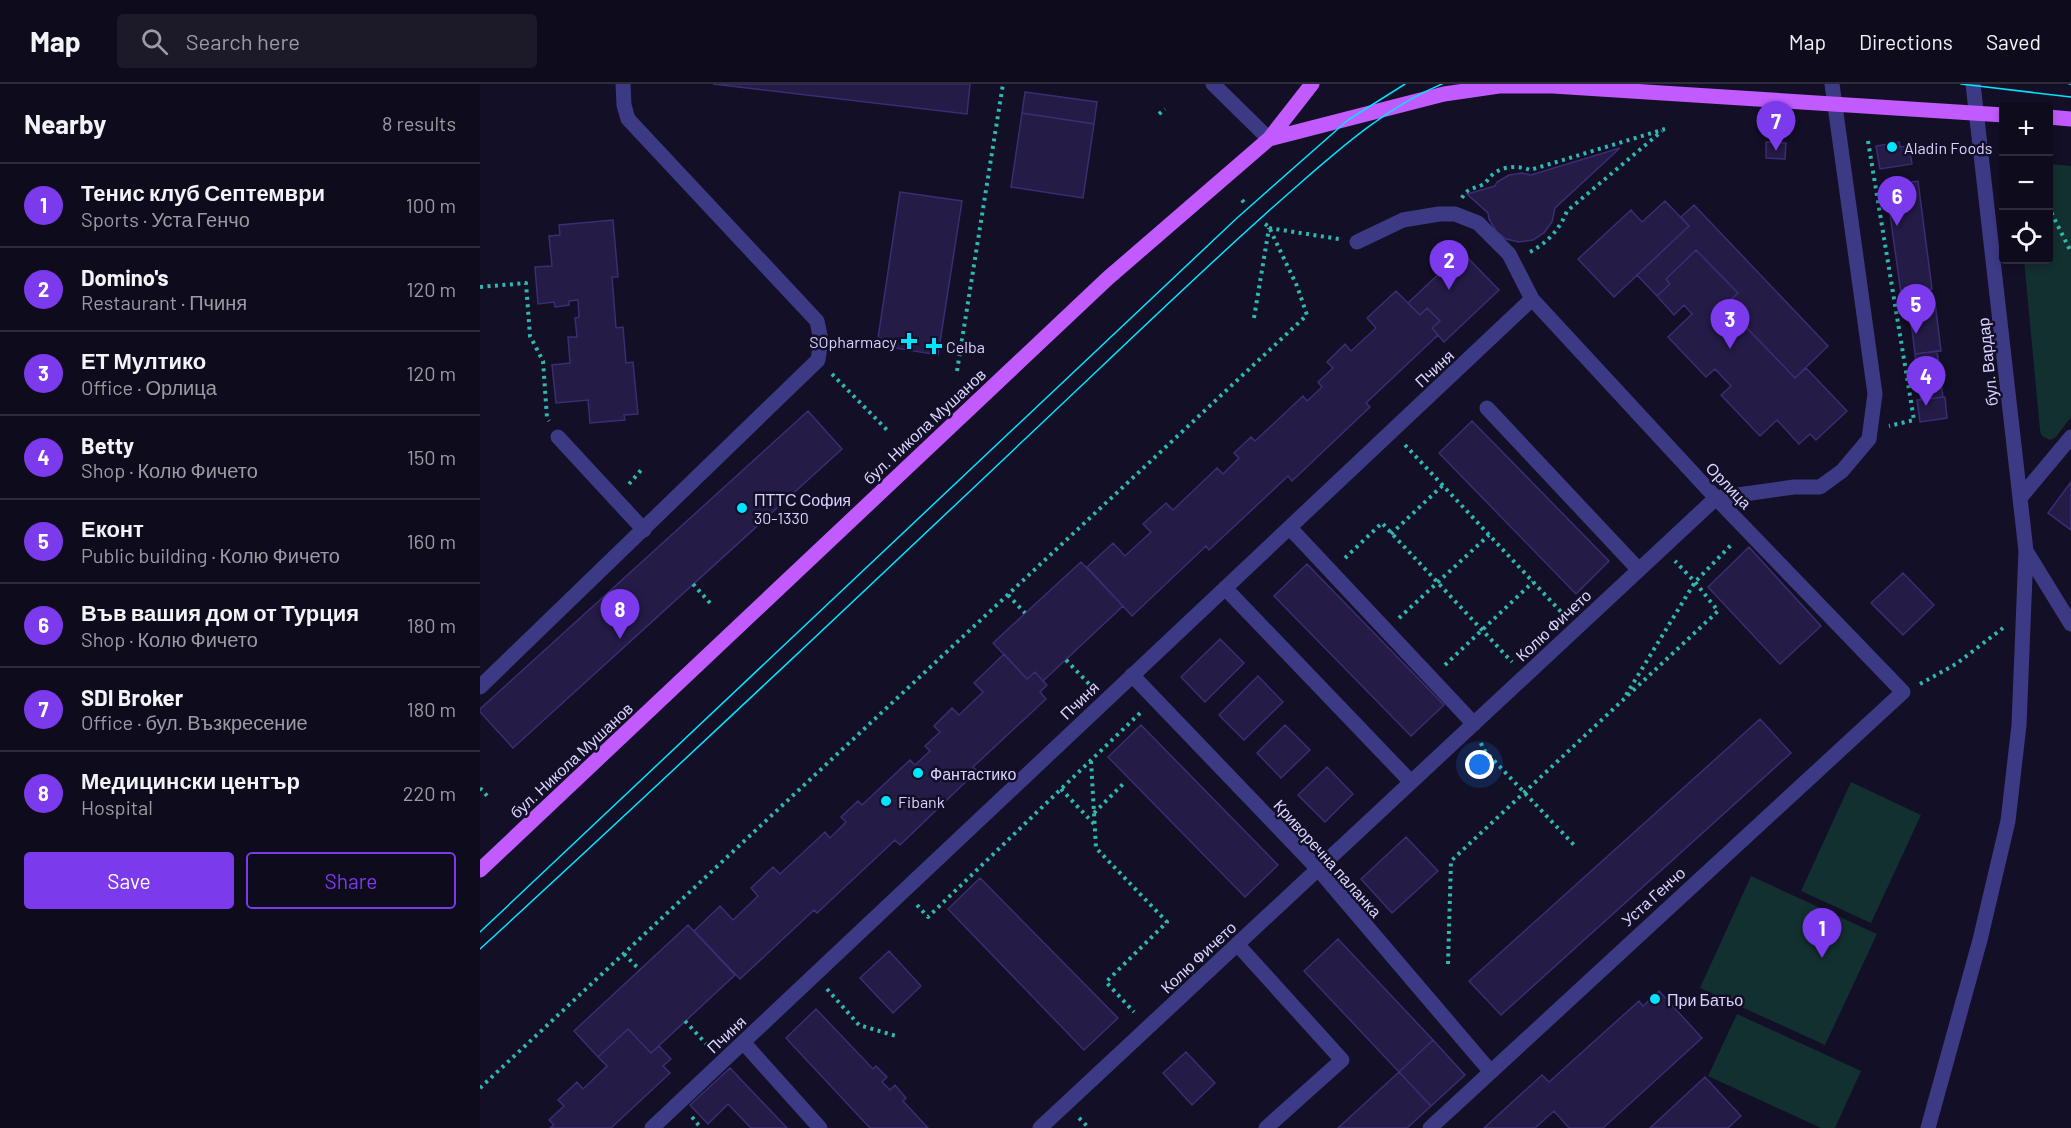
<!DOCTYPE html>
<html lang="en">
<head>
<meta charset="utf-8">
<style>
	:root { --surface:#0e0b1c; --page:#1c1929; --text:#f1f3f6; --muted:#9b9ba3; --line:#2e2b3b; --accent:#7c3aed }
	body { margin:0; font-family:Barlow,sans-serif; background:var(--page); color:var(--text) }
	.controls { position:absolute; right:18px; top:18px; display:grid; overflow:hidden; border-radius:6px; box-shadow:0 3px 9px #0003 }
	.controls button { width:54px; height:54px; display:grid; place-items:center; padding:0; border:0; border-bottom:2px solid var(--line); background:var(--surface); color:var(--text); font:30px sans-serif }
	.you { position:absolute; left:1000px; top:681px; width:21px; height:21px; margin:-15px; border:4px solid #fff; border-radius:50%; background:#1a73e8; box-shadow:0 0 0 9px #1a73e833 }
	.badge { display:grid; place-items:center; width:39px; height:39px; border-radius:50%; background:var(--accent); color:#fff; font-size:20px; font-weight:700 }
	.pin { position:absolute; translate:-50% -50px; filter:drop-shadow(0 2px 3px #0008) }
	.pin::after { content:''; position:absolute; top:32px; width:21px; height:18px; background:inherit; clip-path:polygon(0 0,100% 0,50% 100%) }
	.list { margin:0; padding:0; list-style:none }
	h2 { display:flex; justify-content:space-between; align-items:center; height:78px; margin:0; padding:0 24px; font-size:26px }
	h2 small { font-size:20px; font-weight:400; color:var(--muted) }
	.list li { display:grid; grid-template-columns:39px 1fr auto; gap:18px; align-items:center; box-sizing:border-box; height:84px; padding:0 24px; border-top:2px solid var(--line) }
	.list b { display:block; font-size:22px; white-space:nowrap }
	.list p { margin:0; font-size:20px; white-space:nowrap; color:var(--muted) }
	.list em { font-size:20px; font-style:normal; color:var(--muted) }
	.actions { display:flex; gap:12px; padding:18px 24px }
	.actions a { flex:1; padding:14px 0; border:2px solid var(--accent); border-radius:6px; text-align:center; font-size:21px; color:var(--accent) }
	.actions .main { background:var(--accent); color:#fff }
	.icon { flex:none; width:33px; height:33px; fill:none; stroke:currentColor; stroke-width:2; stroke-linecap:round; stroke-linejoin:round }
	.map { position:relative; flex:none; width:1591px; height:1044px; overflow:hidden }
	header { display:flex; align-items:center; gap:36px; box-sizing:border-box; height:84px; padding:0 30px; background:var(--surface); border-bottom:2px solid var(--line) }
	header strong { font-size:28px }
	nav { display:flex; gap:33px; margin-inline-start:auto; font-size:21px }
	.search { width:420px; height:54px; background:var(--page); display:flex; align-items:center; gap:15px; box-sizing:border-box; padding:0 21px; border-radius:6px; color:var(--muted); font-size:22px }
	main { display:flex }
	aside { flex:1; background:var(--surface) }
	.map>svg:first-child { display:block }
	.green { fill:#12302f }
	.building { fill:#241b47; stroke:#3b2d73; stroke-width:1.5 }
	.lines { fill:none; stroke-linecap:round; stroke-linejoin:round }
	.path { stroke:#2fb8b0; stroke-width:4; stroke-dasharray:3 4.5; stroke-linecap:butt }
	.minor { stroke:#3d3a85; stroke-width:15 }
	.major { stroke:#c25bff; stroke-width:15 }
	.tram { stroke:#00e5ff; stroke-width:1.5 }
	.poi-dot { fill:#00e5ff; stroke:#130f26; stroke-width:2 }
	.labels { text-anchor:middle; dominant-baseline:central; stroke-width:5; stroke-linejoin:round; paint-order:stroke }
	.poi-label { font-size:16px; fill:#d9d4ff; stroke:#130f26; text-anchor:start }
	.street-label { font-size:16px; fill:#d9d4ff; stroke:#130f26 }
</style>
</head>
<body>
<header>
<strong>Map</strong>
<div class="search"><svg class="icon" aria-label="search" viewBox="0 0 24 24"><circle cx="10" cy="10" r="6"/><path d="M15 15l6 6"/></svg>Search here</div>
<nav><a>Map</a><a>Directions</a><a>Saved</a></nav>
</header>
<main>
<aside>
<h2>Nearby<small>8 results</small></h2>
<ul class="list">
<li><span class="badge">1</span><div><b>Тенис клуб Септември</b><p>Sports · Уста Генчо</p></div><em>100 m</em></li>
<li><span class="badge">2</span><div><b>Domino's</b><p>Restaurant · Пчиня</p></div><em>120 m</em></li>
<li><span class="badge">3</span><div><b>ЕТ Мултико</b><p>Office · Орлица</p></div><em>120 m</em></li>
<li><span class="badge">4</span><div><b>Betty</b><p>Shop · Колю Фичето</p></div><em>150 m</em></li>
<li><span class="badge">5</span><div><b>Еконт</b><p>Public building · Колю Фичето</p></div><em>160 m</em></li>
<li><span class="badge">6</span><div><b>Във вашия дом от Турция</b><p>Shop · Колю Фичето</p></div><em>180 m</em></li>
<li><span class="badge">7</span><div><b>SDI Broker</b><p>Office · бул. Възкресение</p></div><em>180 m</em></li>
<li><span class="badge">8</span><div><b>Медицински център</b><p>Hospital</p></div><em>220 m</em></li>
</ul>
<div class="actions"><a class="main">Save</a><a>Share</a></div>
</aside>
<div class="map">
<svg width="1591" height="1044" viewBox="0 0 1591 1044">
	<rect width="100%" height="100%" fill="#130f26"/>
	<!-- green -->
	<path class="green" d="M1569,80L1591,82V333L1576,353L1570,356L1562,352L1560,346L1544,176H1568Z
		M1371,698L1441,731L1391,839L1321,807Z
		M1271,792L1397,850L1345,961L1220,904Z
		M1257,930L1381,987L1355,1044H1341L1228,992Z"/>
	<!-- building -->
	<path class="building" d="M233,0H490L487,30Z
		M545,8L617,18L614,40L542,29Z
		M542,29L614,40L603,114L531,103Z
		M1286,58L1306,59L1305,75L1286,74Z
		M1419,58L1420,63L1429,62L1432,80L1400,85L1396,62Z
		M1140,64L1075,124L1072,138L1064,149L1053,156L1039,158L1026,155L1016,147L1009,135L1008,129L987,110L1015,102L1017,98L1029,91L1042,89L1051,91Z
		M1438,97L1452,205L1421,209L1406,102Z
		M420,108L482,117L458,271L397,261Z
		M1185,117L1209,142L1134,213L1098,175L1151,126L1162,138Z
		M1214,121L1348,262L1315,294L1245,221L1258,209L1216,166L1186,195L1190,200L1177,212L1157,191L1209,142L1201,133Z
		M133,136L138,193H132L136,244L143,243L146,279L153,278L158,330L144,331L145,336L110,339L108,316L76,319L72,281L90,279L88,253H97L95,234L99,233L98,216L89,217V221L75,223L74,218L58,220L55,183L72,182L69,152L80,151L79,141Z
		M1216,166L1258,209L1245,221L1315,294L1326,284L1367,327L1336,356L1330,350L1319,360L1297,336L1280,352L1241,311L1251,302L1235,285L1226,293L1188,253L1212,230L1204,221L1194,231L1177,212L1190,200L1186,195Z
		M982,168L1019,206L964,258L952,244L960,237L947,224L940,231L928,219Z
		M916,207L940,231L947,224L960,237L952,244L958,251L886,319L890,323L812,397L808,392L729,466L726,462L652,532L607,483L633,459L645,472L671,448L663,440L686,419L693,426L737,384L743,390L759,374L754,369L771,353L775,357L823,312L827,317L842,303L838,298L853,284L847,278L865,260L871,267L896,244L887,234Z
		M1455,218L1461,267L1435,270L1429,221Z
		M1457,267L1463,313L1441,316L1435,270Z
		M1465,313L1467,334L1440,338L1437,316Z
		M328,327L362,365L33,664L0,628V625Z
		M992,337L1129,477L1096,510L959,369Z
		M1591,398V446L1568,429Z
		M1269,463L1341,542L1300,580L1228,503Z
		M601,478L643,522L563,597L555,588L547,595L513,559Z
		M827,480L964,621L931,652L794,512Z
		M1423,489L1454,521L1423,551L1391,519Z
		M740,555L764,579L725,618L701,593Z
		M524,570L547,595L555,588L563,597L567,601L560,608L566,615L493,683L497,687L420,761L415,756L337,829L334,826L260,895L214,847L240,822L253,836L278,812L271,804L293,783L300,790L345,748L350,754L366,738L361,733L378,717L382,721L430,676L435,681L450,667L445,662L460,648L454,642L472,624L479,631L503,608L494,599Z
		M778,592L803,618L764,656L739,631Z
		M1280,635L1311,669L1021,931L989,897Z
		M661,641L798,781L765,813L628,673Z
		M805,641L830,666L801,694L777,669Z
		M847,683L873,710L845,738L818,711Z
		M926,753L958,787L912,829L881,795Z
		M500,794L638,934L604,966L468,825Z
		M208,841L255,891L171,969L148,945L118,973L94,947Z
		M858,855L953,956L919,988L824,887Z
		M409,867L441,902L413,929L380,894Z
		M1179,907L1222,954L1123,1044H1089L1074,1027L1055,1044H1004L1062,991L1069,998L1159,917L1163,922Z
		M336,925L393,985L396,982L407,993L402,998L410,1006L415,1001L426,1014L423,1017L448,1044H390L306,954Z
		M148,945L171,969L179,962L191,975L183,982L190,989L131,1044H70L74,1041L69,1036L84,1022L78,1016L97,998L103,1005L127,982L118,973Z
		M953,956L985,991L951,1022L919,988Z
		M706,968L735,999L712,1021L683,989Z
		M250,984L307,1044H271L248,1020L228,1040L210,1021Z
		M919,988L951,1022L927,1044H858Z
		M1225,993L1261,1032L1248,1044H1170Z"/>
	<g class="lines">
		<!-- path -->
		<path class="path" d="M679,30L685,25
			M1388,57L1434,336L1409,342
			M982,114C987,104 993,105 1002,101C1007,99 1008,94 1012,91C1022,82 1038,81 1050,86L1185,45
			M762,116L766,121
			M1568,122L1591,168
			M789,144L859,155
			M1050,168C1067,159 1080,145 1087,127L1182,47
			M0,203L46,199L50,252L63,277L67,334L69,337
			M774,234L789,144
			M477,287L523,0
			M352,290L409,348
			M925,361L1084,531
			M149,400L162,385
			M911,450L963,401
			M865,474L902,439L1032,578
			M213,500L230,519
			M528,511L545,529
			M919,534L1009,451
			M586,576L612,603
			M965,581L1053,498
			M1440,600L1476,580L1523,544
			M1146,611L1215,498L1253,459
			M1001,659L1003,665L1095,762
			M611,677L616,764L687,838L626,898L654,928
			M0,704L10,715
			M581,705L615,741
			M614,729L643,700
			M437,821L448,833L660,629
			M144,870L160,886
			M968,880L971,777L1238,527L1215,498L1195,477
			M347,905L379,941L416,952
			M205,937L230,964
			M0,1004L827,231L817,202L789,143L784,139
			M212,1033L221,1044
			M599,1034L609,1044"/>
		<!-- minor -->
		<path class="minor" d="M733,0L789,55
			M1493,0L1546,467L1591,540
			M877,158L923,136L959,130H975L998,139L1029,170L1052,215L1236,414L1423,608L950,1044
			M1007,324L1159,486
			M78,353L164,446
			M1540,414L1591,353
			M810,444L994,640
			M745,504L931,698
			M652,591L838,785L1010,987
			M0,603L338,276L341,256L337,237L148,35L144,21L143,0
			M757,860L862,976L786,1044
			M263,958L340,1044
			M172,1044L1052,215
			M560,1044L1236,414L1314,403H1340L1362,387L1389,355L1395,310L1352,0
			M1448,1044L1500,856L1528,737L1539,641L1546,467"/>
		<!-- major -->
		<path class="major" d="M1568,33L1591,35
			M789,55L964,10L1019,2H1073L1524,31
			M0,786L628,194L789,55L832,0"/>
		<!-- tram -->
		<path class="tram" d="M1481,0L1591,13
			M1589,0H1591
			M0,848L757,134L868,36L925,0
			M0,865C208,674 413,480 618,286C681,226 744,166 809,109C856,68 904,24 962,0"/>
	</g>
	<!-- markers -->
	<g class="poi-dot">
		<circle cx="1412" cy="63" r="6"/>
		<path d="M426 248h6v6h6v6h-6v6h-6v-6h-6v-6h6z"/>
		<path d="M451 253h6v6h6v6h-6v6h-6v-6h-6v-6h6z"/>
		<circle cx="262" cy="424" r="6"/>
		<circle cx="438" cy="689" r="6"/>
		<circle cx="406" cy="717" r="6"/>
		<circle cx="1175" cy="915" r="6"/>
	</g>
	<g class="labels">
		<!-- poi labels -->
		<g class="poi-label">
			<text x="1424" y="63">Aladin Foods</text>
			<text x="417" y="257" text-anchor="end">SOpharmacy</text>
			<text x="466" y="262">Celba</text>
			<text x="274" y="415">ПТТС София<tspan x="274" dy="18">30-1330</tspan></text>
			<text x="450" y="689">Фантастико</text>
			<text x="418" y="717">Fibank</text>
			<text x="1187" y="915">При Батьо</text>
		</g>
		<!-- street labels -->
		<g class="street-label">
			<text transform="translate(1507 278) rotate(-96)">бул. Вардар</text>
			<text transform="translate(954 284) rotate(-43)">Пчиня</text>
			<text transform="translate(444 342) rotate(-43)">бул. Никола Мушанов</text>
			<text transform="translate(1249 401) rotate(46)">Орлица</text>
			<text transform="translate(1073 541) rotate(-43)">Колю Фичето</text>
			<text transform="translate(599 616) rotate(-44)">Пчиня</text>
			<text transform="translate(91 676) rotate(-43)">бул. Никола Мушанов</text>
			<text transform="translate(848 774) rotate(48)">Криворечна паланка</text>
			<text transform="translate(1173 812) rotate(-42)">Уста Генчо</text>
			<text transform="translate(718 873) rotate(-43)">Колю Фичето</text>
			<text transform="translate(246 950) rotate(-43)">Пчиня</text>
		</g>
	</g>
</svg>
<div class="controls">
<button>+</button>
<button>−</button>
<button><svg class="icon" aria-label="locate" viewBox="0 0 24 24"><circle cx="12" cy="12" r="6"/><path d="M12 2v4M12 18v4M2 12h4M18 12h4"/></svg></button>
</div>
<div class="you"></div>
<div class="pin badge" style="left:1342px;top:874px">1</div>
<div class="pin badge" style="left:969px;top:206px">2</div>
<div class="pin badge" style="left:1250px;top:265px">3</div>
<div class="pin badge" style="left:1446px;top:322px">4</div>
<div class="pin badge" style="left:1436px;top:250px">5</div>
<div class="pin badge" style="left:1417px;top:142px">6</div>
<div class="pin badge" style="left:1296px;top:67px">7</div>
<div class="pin badge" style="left:140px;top:555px">8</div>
</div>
</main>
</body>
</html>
